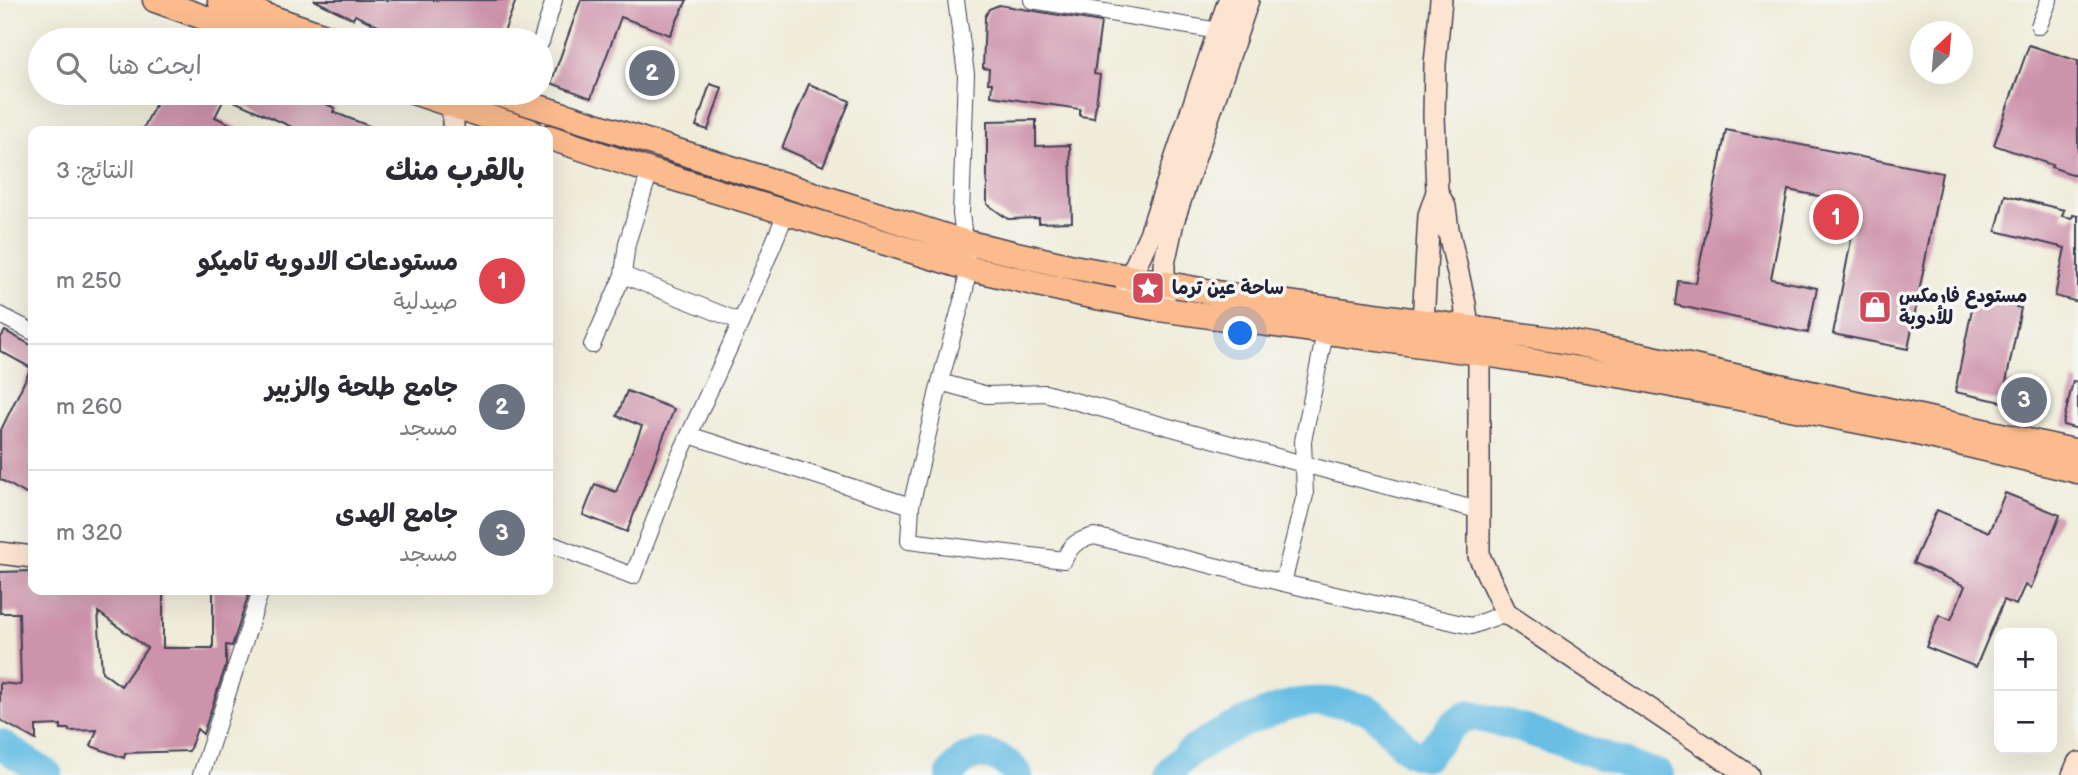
<!DOCTYPE html>
<html lang="ar">
<head>
<meta charset="utf-8">
<style>
	:root { --surface:#fff; --page:#f2f2f3; --text:#2b2b33; --muted:#7c7c81; --line:#e1e1e2; --accent:#111827 }
	body { margin:0; font-family:"Balsamiq Sans","Playpen Sans Arabic",sans-serif; background:var(--page); color:var(--text); direction:rtl }
	.controls { position:absolute; right:21px; bottom:21px; display:grid; overflow:hidden; border-radius:14px; box-shadow:0 7px 28px #0002 }
	.controls button { width:63px; height:63px; display:grid; place-items:center; padding:0; border:0; border-bottom:2px solid var(--line); background:var(--surface); color:var(--text); font:35px sans-serif }
	.compass { position:absolute; left:1910px; top:21px; width:63px; height:63px; border-radius:50%; background:var(--surface); box-shadow:0 7px 28px #0002; rotate:26deg }
	.you { position:absolute; left:1241px; top:334px; width:24px; height:24px; margin:-18px; border:5px solid #fff; border-radius:50%; background:#1a73e8; box-shadow:0 0 0 10px #1a73e833 }
	.badge { display:grid; place-items:center; width:46px; height:46px; border-radius:50%; background:var(--accent); color:#fff; font-size:23px; font-weight:700 }
	.pin { position:absolute; translate:-50% -50%; border:4px solid #fff; box-shadow:0 2px 7px #0006 }
	.list { margin:0; padding:0; list-style:none }
	h2 { display:flex; justify-content:space-between; align-items:center; height:91px; margin:0; padding:0 28px; font-size:30px }
	h2 small { font-size:23px; font-weight:400; color:var(--muted) }
	.list li { display:grid; grid-template-columns:46px 1fr auto; gap:21px; align-items:center; box-sizing:border-box; height:126px; padding:0 28px; border-top:2px solid var(--line) }
	.list b { display:block; font-size:26px; white-space:nowrap }
	.list p { margin:0; font-size:23px; white-space:nowrap; color:var(--muted) }
	.list em { font-size:23px; font-style:normal; color:var(--muted) }
	.icon { flex:none; width:38px; height:38px; fill:none; stroke:currentColor; stroke-width:2; stroke-linecap:round; stroke-linejoin:round }
	.map { position:relative; flex:none; width:2078px; height:775px; overflow:hidden; direction:ltr }
	.search { position:absolute; background:var(--surface); box-shadow:0 7px 28px #0002; left:28px; top:28px; width:525px; height:77px; display:flex; align-items:center; gap:18px; box-sizing:border-box; padding:0 24px; border-radius:38px; color:var(--muted); font-size:26px }
	.panel { position:absolute; background:var(--surface); box-shadow:0 7px 28px #0002; left:28px; top:126px; width:525px; height:469px; border-radius:14px; direction:rtl }
	.map>svg:first-child { display:block }
	.lines { fill:none; stroke-linecap:round; stroke-linejoin:round }
	.river { stroke:#67bee4; stroke-width:30 }
	.building { fill:#cd93aa; fill-rule:evenodd }
	.street-casing { stroke:#414053; stroke-width:18 }
	.secondary-casing { stroke:#414053; stroke-width:24 }
	.primary-casing { stroke:#414053; stroke-width:27 }
	.street { stroke:#fff; stroke-width:16 }
	.secondary { stroke:#fde4d1; stroke-width:21 }
	.primary { stroke:#fbbb8d; stroke-width:24 }
	.labels { text-anchor:middle; dominant-baseline:central; stroke-width:7; stroke-linejoin:round; paint-order:stroke }
	.poi-label { font-size:19px; font-weight:bold; fill:#22223b; stroke:#f6f6f2; text-anchor:start }
</style>
</head>
<body>
<div class="map">
<svg width="2078" height="775" viewBox="0 0 2078 775">
	<rect width="100%" height="100%" fill="#f6f6f2"/>
	<filter id="ink" filterUnits="userSpaceOnUse"><feTurbulence type="fractalNoise" baseFrequency=".0143" numOctaves="2"/><feDisplacementMap in="SourceGraphic" scale="14" xChannelSelector="R" yChannelSelector="G"/><feConvolveMatrix kernelMatrix="1 2 1 2 8 2 1 2 1" color-interpolation-filters="sRGB"/></filter>
	<filter id="wash" filterUnits="userSpaceOnUse"><feTurbulence type="fractalNoise" baseFrequency=".00686" numOctaves="4" result="noise"/><feDisplacementMap in="SourceGraphic" scale="28" xChannelSelector="R" yChannelSelector="G"/><feGaussianBlur stdDeviation="1.57" result="paint"/><feColorMatrix in="noise" values="0 0 0 0 0 0 0 0 0 0 0 0 0 0 0 0 0 1.4 0 .05"/><feComposite in="paint" operator="in"/></filter>
	<g filter="url(#wash)">
		<rect width="100%" height="100%" fill="#efecd9"/>
		<g class="lines">
			<!-- river -->
			<path class="river" d="M0,744L48,775
				M950,775C954,770 959,762 965,759C984,748 1006,758 1018,775
				M1170,775C1181,746 1268,709 1299,703C1318,700 1344,702 1363,708C1381,713 1395,740 1410,751C1414,753 1421,754 1426,756L1453,724L1469,715L1508,724L1659,775"/>
		</g>
		<g id="blocks">
			<!-- building -->
			<path class="building" d="M314,0H516L501,40H420L398,32L397,35L355,15L353,19Z
				M581,0H687L670,35L621,17L591,98L551,83Z
				M999,5L1101,22L1094,74L1100,75L1094,118L1080,116V109L991,96L992,83H988L989,69L983,68L985,17L989,9Z
				M2029,45L2078,61V176L2051,167L2052,165L1994,145Z
				M710,84L722,88L708,130L696,126Z
				M809,84L850,101L823,166L782,148Z
				M161,93H302L335,108L333,112L379,130L301,131L225,97L215,117L245,131H142Z
				M1036,120V146L1070,145L1072,222L1039,223V218L1008,219L987,204V121Z
				M1726,130L1942,173L1908,349L1833,334L1858,204L1788,190L1771,279L1817,288L1808,333L1675,305L1678,281L1696,283Z
				M2005,195L2064,210L2062,216L2072,218L2073,215L2078,216V302L2055,296L2065,248L1996,231Z
				M1974,299L2021,308L2006,382L2038,389L2034,415L2011,410L2012,404L1955,392Z
				M5,331L33,346V498L0,479V432L31,368L0,351V339Z
				M2073,381L2078,382V429L2063,425Z
				M627,391L674,409L627,532L583,515L595,484L616,492L642,426L617,416Z
				M2005,493L2060,515L2031,588L2025,585L2016,605L2004,600L1976,667L1926,647L1939,615L1951,620L1965,586L1913,563L1937,510L1989,532Z
				M33,571V590H163V648H213V590H250L232,646L226,645V665L203,734L197,729L189,751L125,753L124,758L91,746L97,730L69,731V729H61V725L36,726V740L0,720V683L21,685L19,613H0V572ZM98,612L147,648L121,686L102,672Z"/>
		</g>
	</g>
	<g filter="url(#ink)">
		<use href="#blocks" fill-opacity="0" stroke="#414053" stroke-width="2"/>
		<g class="lines">
			<defs>
				<path id="street" d="M956,0L966,74L961,214L968,268L965,290L940,382L911,506L909,541L1064,560C1071,544 1078,540 1094,536L1283,583L1471,626L1506,613
					M1032,0L1219,31
					M2039,26L2049,0
					M541,42L554,0
					M623,275L741,322
					M0,315L33,332
					M592,345L623,275L627,243L650,171
					M940,382L987,395L1045,393L1303,464L1478,510
					M689,435L911,506
					M548,543L633,576L678,459L741,322L786,213
					M1283,583L1305,495L1303,441L1325,333
					M201,775L261,590"/>
				<path id="secondary" d="M453,131V116L460,93
					M1437,192L1445,207L1448,229L1465,304L1468,328
					M1127,304V284L1150,234L1229,0
					M1159,309L1164,298V264L1173,222L1248,0
					M1423,322L1429,215L1437,192L1434,115L1435,64L1441,0
					M1479,353V556L1506,613L1748,775
					M0,553L33,557
					M2073,775L2078,763"/>
				<path id="primary" d="M155,0L267,40
					M220,0L337,40
					M416,93L530,131
					M495,93L964,242L1073,267L1223,294L1557,340L1639,355L2078,452
					M548,137L650,171L968,268L1086,295L1159,309L1479,353L1636,378L1909,431L2078,471"/>
			</defs>
			<!-- street casing -->
			<use href="#street" class="street-casing"/>
			<!-- secondary casing -->
			<use href="#secondary" class="secondary-casing"/>
			<!-- primary casing -->
			<use href="#primary" class="primary-casing"/>
			<!-- street -->
			<use href="#street" class="street"/>
			<!-- secondary -->
			<use href="#secondary" class="secondary"/>
			<!-- primary -->
			<use href="#primary" class="primary"/>
		</g>
	</g>
	<!-- icons -->
	<defs>
		<symbol id="sight-square" viewBox="-11 -11 22 22"><rect x="-9" y="-9" width="18" height="18" rx="4" fill="#d1495b" stroke="#f6f6f2"/><path d="M0-6L1.8-2.2L6-1.7L2.9 1.2L3.7 5.4L0 3.3L-3.7 5.4L-2.9 1.2L-6-1.7L-1.8-2.2Z" fill="#fff"/></symbol>
		<symbol id="shop-square" viewBox="-11 -11 22 22"><rect x="-9" y="-9" width="18" height="18" rx="4" fill="#d1495b" stroke="#f6f6f2"/><path d="M-5-2.5h2.3a2.7 3.5 0 0 1 5.4 0H5L5.5 6h-11ZM-1.5-2.5h3a1.5 2.3 0 0 0-3 0Z" fill="#fff"/></symbol>
	</defs>
	<g fill-rule="evenodd">
		<use href="#sight-square" x="1129" y="269" width="38" height="38"/>
		<use href="#shop-square" x="1856" y="288" width="38" height="38"/>
	</g>
	<g class="labels">
		<!-- poi labels -->
		<g class="poi-label">
			<text x="1172" y="288">ساحة عين ترما</text>
			<text x="1899" y="296">مستودع فارمكس<tspan x="1899" dy="22">للأدوبة</tspan></text>
		</g>
	</g>
</svg>
<div class="controls">
<button>+</button>
<button>−</button>
</div>
<svg class="compass" viewBox="-18 -18 36 36"><path d="M0-13l5 13h-10z" fill="#e53935"/><path d="M0 13l5-13h-10z" fill="#7c7c81"/></svg>
<div class="you"></div>
<div class="pin badge" style="left:1836px;top:217px;background:#e0444e">1</div>
<div class="pin badge" style="left:652px;top:73px;background:#6b7280">2</div>
<div class="pin badge" style="left:2024px;top:400px;background:#6b7280">3</div>
<div class="search"><svg class="icon" aria-label="search" viewBox="0 0 24 24"><circle cx="10" cy="10" r="6"/><path d="M15 15l6 6"/></svg>ابحث هنا</div>
<section class="panel">
<h2>بالقرب منك<small>النتائج: 3</small></h2>
<ul class="list">
<li><span class="badge" style="background:#e0444e">1</span><div><b>مستودعات الادويه تاميكو</b><p>صيدلية</p></div><em>250 m</em></li>
<li><span class="badge" style="background:#6b7280">2</span><div><b>جامع طلحة والزبير</b><p>مسجد</p></div><em>260 m</em></li>
<li><span class="badge" style="background:#6b7280">3</span><div><b>جامع الهدى</b><p>مسجد</p></div><em>320 m</em></li>
</ul>
</section>
</div>
</body>
</html>
